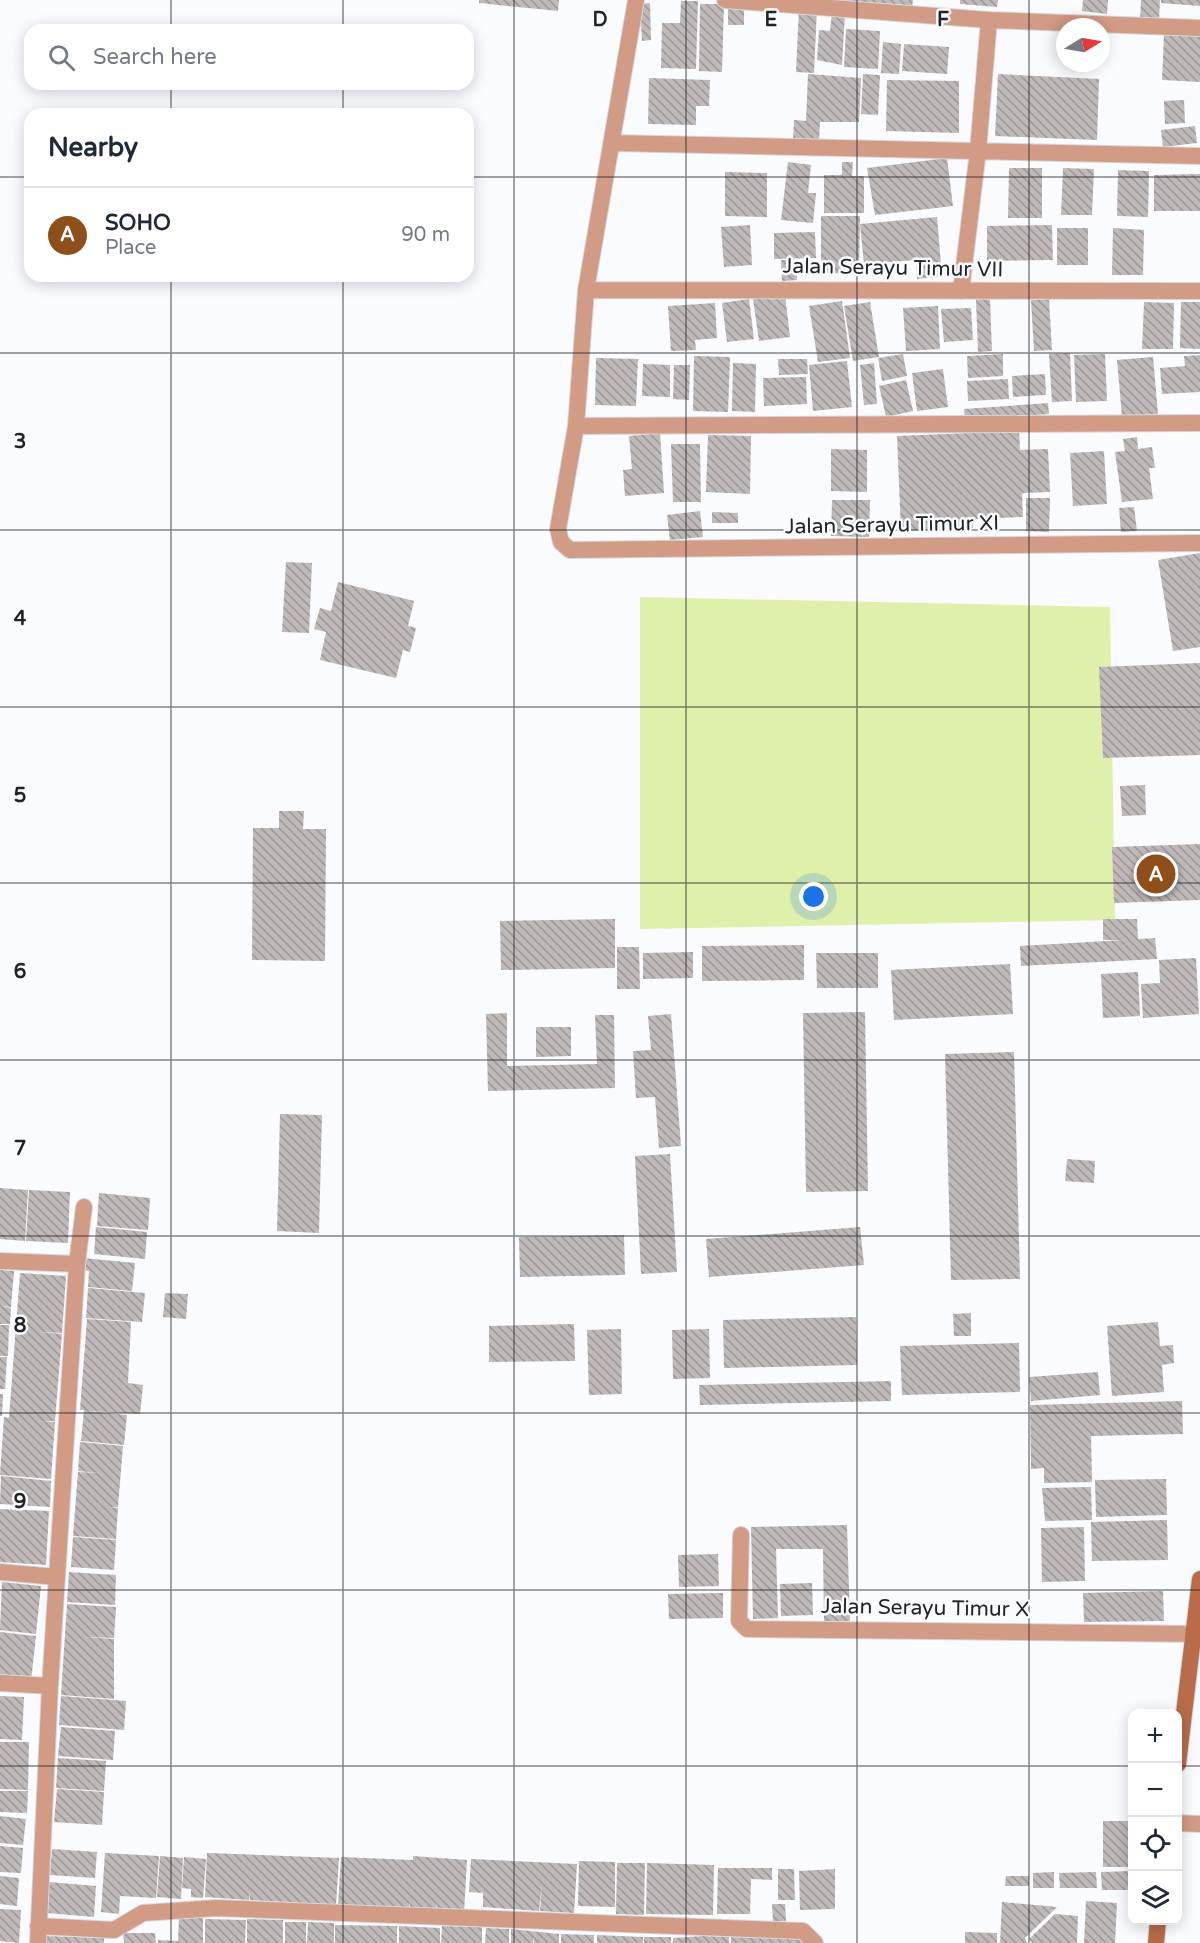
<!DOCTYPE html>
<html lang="en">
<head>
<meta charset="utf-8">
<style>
	:root { --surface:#fff; --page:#f2f2f3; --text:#1f2937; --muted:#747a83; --line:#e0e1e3; --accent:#8f4f19 }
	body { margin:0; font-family:"Varela Round",sans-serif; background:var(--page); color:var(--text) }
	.controls { position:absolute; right:18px; bottom:18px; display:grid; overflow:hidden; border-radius:12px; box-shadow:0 3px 15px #0003 }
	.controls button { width:54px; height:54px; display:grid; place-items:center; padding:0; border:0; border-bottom:2px solid var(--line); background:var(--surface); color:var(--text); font:30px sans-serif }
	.compass { position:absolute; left:1056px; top:18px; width:54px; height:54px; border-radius:50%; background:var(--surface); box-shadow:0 3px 15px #0003; rotate:79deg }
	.you { position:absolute; left:814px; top:897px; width:21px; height:21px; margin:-15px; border:4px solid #fff; border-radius:50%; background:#1a73e8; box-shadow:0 0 0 9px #1a73e833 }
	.badge { display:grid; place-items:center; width:39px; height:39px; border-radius:50%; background:var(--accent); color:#fff; font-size:20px; font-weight:700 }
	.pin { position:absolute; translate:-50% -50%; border:3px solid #fff; box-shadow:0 2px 6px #0006 }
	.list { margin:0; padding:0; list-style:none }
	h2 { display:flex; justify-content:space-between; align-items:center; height:78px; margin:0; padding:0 24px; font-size:26px }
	h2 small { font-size:20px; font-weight:400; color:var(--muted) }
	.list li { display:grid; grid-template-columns:39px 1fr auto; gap:18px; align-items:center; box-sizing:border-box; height:96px; padding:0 24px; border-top:2px solid var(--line) }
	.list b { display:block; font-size:22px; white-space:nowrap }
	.list p { margin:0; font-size:20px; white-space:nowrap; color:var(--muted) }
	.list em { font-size:20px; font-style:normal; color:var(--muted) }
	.icon { flex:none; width:33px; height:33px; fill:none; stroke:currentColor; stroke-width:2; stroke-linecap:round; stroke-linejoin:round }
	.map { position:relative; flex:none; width:1200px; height:1943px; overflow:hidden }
	.search { position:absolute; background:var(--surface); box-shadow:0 3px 15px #0003; left:24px; top:24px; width:450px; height:66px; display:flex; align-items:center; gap:15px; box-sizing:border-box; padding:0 21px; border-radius:18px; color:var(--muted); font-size:22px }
	.panel { position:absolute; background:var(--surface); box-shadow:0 3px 15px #0003; left:24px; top:108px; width:450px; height:174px; border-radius:18px }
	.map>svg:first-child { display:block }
	.park { fill:#dff0ab }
	.building { fill:url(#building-back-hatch) }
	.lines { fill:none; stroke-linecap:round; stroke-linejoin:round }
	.minor-casing { stroke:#d7d8dc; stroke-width:18 }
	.secondary-casing { stroke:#d7d8dc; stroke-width:18 }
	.minor { stroke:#d29b85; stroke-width:16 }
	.secondary { stroke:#b96b4a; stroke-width:16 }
	.grid { fill:none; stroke:#222324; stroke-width:1.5; stroke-opacity:0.55 }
	.labels { text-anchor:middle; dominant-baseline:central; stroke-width:5; stroke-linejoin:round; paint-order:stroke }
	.street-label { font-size:21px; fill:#222324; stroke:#f9fbff }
	.grid-label { font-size:20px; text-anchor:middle; font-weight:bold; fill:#222324; stroke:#f9fbff; stroke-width:5; stroke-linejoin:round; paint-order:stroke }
</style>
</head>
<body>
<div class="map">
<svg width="1200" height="1943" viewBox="0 0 1200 1943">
	<defs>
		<pattern id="building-back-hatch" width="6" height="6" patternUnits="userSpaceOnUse" patternTransform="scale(1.5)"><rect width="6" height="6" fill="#bfbab9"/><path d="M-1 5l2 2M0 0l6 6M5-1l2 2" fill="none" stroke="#9b9796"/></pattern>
	</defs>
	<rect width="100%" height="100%" fill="#f9fbff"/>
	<!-- park -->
	<path class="park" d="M640,597L1110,607L1115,920L640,929Z"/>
	<!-- building -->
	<path class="building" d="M479,0H559L558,11L479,3Z
		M837,0H913L912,8Z
		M960,0H998L997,7L960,4Z
		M1083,0H1108L1107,14L1082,11Z
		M1141,0H1160L1159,20H1140Z
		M1161,0H1200V6L1161,3Z
		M681,1H698L696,69L661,68L662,23H680Z
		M650,3L651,40L642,41L640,4Z
		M700,4H724L722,72L699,71Z
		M728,5H744V25H728Z
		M799,7L817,8L814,73L796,72Z
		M832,13L845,14L842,65L817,60L819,30L830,31Z
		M846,29L880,31L878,69L844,67Z
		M1164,34L1200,36V82L1162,80Z
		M883,42L901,44L899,74L881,73Z
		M904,44L949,47L947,74L902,71Z
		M808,74L861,78L859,122H820L819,141L793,140L794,120L806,121Z
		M863,74L880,75L878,115L861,114Z
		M998,74L1099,79L1097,140L995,136Z
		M649,78L710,80L709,106H696V125L648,124Z
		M887,80L959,81V133L886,131Z
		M1184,100L1185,123L1165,124L1164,101Z
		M1195,126L1197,143L1163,147L1161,130Z
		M947,158L953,206L875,215L867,168Z
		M788,162L811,165L808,193H816L813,223L781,220Z
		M842,162H853L852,176H864V213H824V175H842Z
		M1009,168H1042V218H1008Z
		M1063,168L1094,169L1092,215H1061Z
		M1118,170L1149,171L1148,217L1117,216Z
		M725,172L767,173V217L725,216Z
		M1200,174V211H1154V175Z
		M821,216H860L859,274L821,273Z
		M937,217L942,276L917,279L916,260L864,264L860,224Z
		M750,225L752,265L724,267L721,227Z
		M1052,225L1053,260L987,261V226Z
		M1057,228H1088V265H1057Z
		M1113,228L1144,230L1143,275H1112Z
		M815,232L816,258L774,259V233Z
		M781,260H796L797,280L782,281Z
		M785,295L790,337L759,341L753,299Z
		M749,299L754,339L727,342L722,303Z
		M976,299H990L992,351L978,352Z
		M1049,299L1052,350L1034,351L1031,300Z
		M842,301L850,358L818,362L809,306Z
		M870,302L879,357L853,361L844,306Z
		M1144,302L1174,303L1173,349H1142Z
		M1181,302H1200V349L1180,348Z
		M715,303L717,338L695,340L696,350L671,351L668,306Z
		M938,306L940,349L906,351L903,308Z
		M971,308L973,340L944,342L941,309Z
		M1070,353L1072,401L1052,402L1049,354Z
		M903,354L907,376L882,381L878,358Z
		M1003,354V376L968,378L967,356Z
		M1105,354L1107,401L1076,402L1074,355Z
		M1200,355V392L1162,394L1160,368L1185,366L1184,356Z
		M694,356L730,357L728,412L693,411Z
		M1153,357L1158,414L1122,417L1117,360Z
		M596,358L638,359L636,406L595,405Z
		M778,359H807L808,374L779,375Z
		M847,361L852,407L813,411L809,365Z
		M733,363L756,364L755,412L732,411Z
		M874,363L877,404L864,405L860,365Z
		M643,364L670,365V397L642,396Z
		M674,365H690L689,400L673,399Z
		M943,369L948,407L917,411L912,373Z
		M1045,374L1046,395L1013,397L1012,376Z
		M806,377L807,404L764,406L763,378Z
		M1008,379L1009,399L968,401L967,381Z
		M906,380L913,411L886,417L879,386Z
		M1048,403L1049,414L965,420L964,409Z
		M1019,431L1020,450L1048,449L1050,492L1022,493L1023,517L972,519L973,528L901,531L897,436Z
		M660,433L664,493L625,496L623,470L632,469L629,436Z
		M708,435L751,436L750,494L706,492Z
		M1137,437L1138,449L1152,447L1155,468H1149L1153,499L1122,502L1115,452L1125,451L1123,439Z
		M671,444H700L701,502H673Z
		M831,449L867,450V492L831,491Z
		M1104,451L1107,504L1073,506L1070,453Z
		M1026,498H1050L1049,532L1026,531Z
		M832,500H870L869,537L831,536Z
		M1134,507L1137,531L1121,532L1119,508Z
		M700,511L703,537L670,540L667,515Z
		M712,512L738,513V523H712Z
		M1200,553V647L1173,651L1158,560Z
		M286,562L312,563L309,633L282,632Z
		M338,582L414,601L408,626L416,628L410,652L403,650L396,678L320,660L326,632L314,629L320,608L331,611Z
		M1200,663V755L1103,758L1099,667Z
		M1145,785L1146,815L1122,816L1120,786Z
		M279,811H304L303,829H326L325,961L252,960L253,828H279Z
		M1200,844V900L1114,903L1112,847Z
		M615,919V968L501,970L500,921Z
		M1103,919H1137L1138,939L1155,938L1157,959L1021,966L1020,946L1124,940H1103Z
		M804,945V980L702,981V946Z
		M617,947H639L640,989H617Z
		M693,952V978L643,979V953Z
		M816,953H878V988H817Z
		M1196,958L1199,1014L1143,1018L1141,984L1160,983L1159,960Z
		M1010,964L1013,1014L894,1020L891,970Z
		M1138,972L1140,1016L1103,1018L1101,974Z
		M865,1012L868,1191L806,1192L803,1013Z
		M507,1013V1066L597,1064L595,1015H614L615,1088L488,1091L486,1014Z
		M671,1014L681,1146L659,1148L655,1097L636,1098L633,1051L651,1050L648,1016Z
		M536,1027H571V1056L536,1057Z
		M1014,1052L1020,1279L951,1280L945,1054Z
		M280,1114L322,1115L319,1233L277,1231Z
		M670,1154L677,1272L641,1274L635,1156Z
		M1067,1159L1095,1161L1094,1183L1065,1181Z
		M0,1188L28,1190L25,1241L0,1239Z
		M29,1190L70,1192L68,1243L26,1241Z
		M99,1193L150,1198L148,1230L97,1226Z
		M96,1227L147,1232L145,1259L94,1254Z
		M860,1227L864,1265L709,1277L706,1239Z
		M624,1235L625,1275L520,1277L519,1237Z
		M83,1258L135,1263L132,1291L88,1287L89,1271L82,1270Z
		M0,1270L14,1271L11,1307L2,1306L11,1308L10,1324H0Z
		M20,1273L66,1276L62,1333L39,1332L62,1334L55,1421H42L55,1422L51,1479L0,1475L4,1417L9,1418Z
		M88,1288L145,1293L142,1322L86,1318Z
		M165,1293L188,1294L186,1319L163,1317Z
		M971,1313V1336H954L953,1314Z
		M856,1317L857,1365L724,1368L723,1320Z
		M87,1319L131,1322L128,1383L143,1385L140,1414L86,1411L127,1415L124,1445L81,1441L84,1410H80Z
		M1158,1322L1160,1346L1173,1345L1174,1363L1162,1365L1164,1392L1112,1396L1107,1326Z
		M574,1324L575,1361L489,1362V1326Z
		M0,1325H9L8,1356H0Z
		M621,1329L622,1394L589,1395L587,1330Z
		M709,1329L710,1378L673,1379L672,1330Z
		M1019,1343L1020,1392L902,1395L900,1346Z
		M0,1357H7L5,1389H0Z
		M1098,1372L1100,1395L1031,1401L1029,1377Z
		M891,1381V1401L700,1405L699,1385Z
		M0,1394H3L2,1416H0Z
		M1182,1401L1183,1434L1091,1436L1092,1482L1044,1483V1468L1031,1469L1030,1405Z
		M80,1442L123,1446L118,1507H109L118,1508L116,1539L73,1536L78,1472L99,1473L78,1471Z
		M1,1476L51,1481L50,1507L0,1504Z
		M1166,1479L1167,1515L1096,1517L1095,1480Z
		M1091,1487L1092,1520L1045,1521L1042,1488Z
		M0,1509L49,1511L46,1565L0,1562Z
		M1167,1520L1168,1560L1092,1561L1091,1522Z
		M847,1525L850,1621H824L823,1549H776L778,1618L753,1619L751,1527Z
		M1084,1527L1085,1581L1042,1582L1041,1528Z
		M73,1537L116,1540L114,1570L71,1567Z
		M718,1554L719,1586L679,1587L678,1555Z
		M69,1572L116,1575L115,1605L67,1602Z
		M2,1582L41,1586L36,1634L0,1630Z
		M812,1583L813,1615L781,1616L780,1584Z
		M1163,1591L1164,1621L1084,1622L1083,1593Z
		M723,1593V1618L669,1619L668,1594Z
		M67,1604L116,1607L114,1638L83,1637L114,1639V1699L61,1695Z
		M0,1632L36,1636L31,1682L0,1678Z
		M0,1696L24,1697L22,1740L0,1739Z
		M61,1696L126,1701L124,1730L59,1725Z
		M61,1727L115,1731L113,1760L58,1756Z
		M0,1742H29L28,1790L0,1789Z
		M58,1758L106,1761L104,1791L56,1788Z
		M57,1789L104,1792L102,1825L54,1822Z
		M0,1791H28L27,1813L0,1812Z
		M0,1816L26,1819L23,1845L0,1843Z
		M1103,1821H1132V1867H1103Z
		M0,1846L23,1848L21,1873L0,1872Z
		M52,1849L97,1852L95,1878L50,1875Z
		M105,1853L159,1856L156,1898L120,1896L119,1914L101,1912Z
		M207,1853L339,1858L336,1905L250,1900V1892L249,1900L205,1897Z
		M160,1856L183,1858L181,1899L157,1897Z
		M413,1856L467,1860L464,1913L437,1911V1902L436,1911L410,1910V1901L409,1909L338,1905L341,1857L413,1860Z
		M184,1857L206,1859L203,1898L191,1897V1889L182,1888Z
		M471,1859L577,1864L574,1913L540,1911L542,1884L539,1911L483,1907V1893L469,1892Z
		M579,1861L615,1862V1907L578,1906Z
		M617,1863H645L644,1915L616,1914Z
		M647,1863L714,1865L713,1915L646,1914Z
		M718,1868H772V1880L751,1879L750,1914H717Z
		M778,1869H794L795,1900H778Z
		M835,1869V1909L800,1910L799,1871Z
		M1129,1871V1890H1102L1101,1872Z
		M1054,1872V1888H1033V1873Z
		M1096,1872L1097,1888H1060L1059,1873Z
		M0,1876L19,1878L17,1906L0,1904Z
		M1006,1876H1029V1886H1005Z
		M49,1882L96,1886L94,1917L47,1913Z
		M1086,1901L1117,1903L1115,1943H1084Z
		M1002,1902L1057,1907L1025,1938L1027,1943H1000Z
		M772,1904H785L786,1921L773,1922Z
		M0,1909L21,1910L19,1943L0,1941Z
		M1055,1914L1078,1916L1077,1943H1032L1029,1939Z
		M179,1917H203V1943H158V1940L178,1941Z
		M205,1919L246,1920L245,1943H205Z
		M247,1919L283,1920V1943H247Z
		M285,1922H306V1943H285Z
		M308,1922L334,1923V1943H307Z
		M335,1925L397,1926V1943H335Z
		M399,1926L440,1928V1943H399Z
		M442,1926L482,1927V1943H441Z
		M486,1928L509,1929V1943H485Z
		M511,1929L559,1934V1943H534L533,1937V1943H511Z
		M965,1932L997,1933V1943H965Z
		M123,1933H155L156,1943H124Z
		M561,1934L594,1935V1943H561Z
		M597,1935L643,1937V1943H597Z
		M45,1936L104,1938V1943H45Z
		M703,1936L729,1937V1943H673V1938Z
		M644,1937H671V1943H644Z
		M731,1937L803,1939V1943H731Z"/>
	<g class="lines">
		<defs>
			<path id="minor" d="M636,0L586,290L576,426L558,529L561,542L570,550L1200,543
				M725,0L989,20L1200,28
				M612,143L1200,156
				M586,290L1200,291
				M961,291L978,151L989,20
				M576,426L1200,423
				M0,1261L77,1264L50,1686L38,1943
				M77,1264L84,1207
				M741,1535L739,1621L747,1629L1200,1634
				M0,1572L57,1577
				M0,1683L50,1686
				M1178,1823L1200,1824
				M38,1926L114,1930L143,1913L216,1908L803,1931L815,1943"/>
			<path id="secondary" d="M1178,1764L1200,1579
				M1156,1943L1158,1920"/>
		</defs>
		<!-- minor casing -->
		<use href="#minor" class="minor-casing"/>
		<!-- secondary casing -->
		<use href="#secondary" class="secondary-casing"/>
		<!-- minor -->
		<use href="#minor" class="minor"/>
		<!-- secondary -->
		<use href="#secondary" class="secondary"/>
	</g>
	<!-- grid -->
	<path class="grid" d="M171,0V30M343,0V30M514,0V1943M686,0V1943M857,0V1943M1029,0V1943M171,84V114M343,84V114M0,177H30M468,177H1200M171,276V1943M343,276V1943M0,353H1200M0,530H1200M0,707H1200M0,883H1200M0,1060H1200M0,1236H1200M0,1413H1200M0,1590H1200M0,1766H1132M1178,1766H1200"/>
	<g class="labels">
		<!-- street labels -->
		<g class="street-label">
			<text transform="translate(893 268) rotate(1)">Jalan Serayu Timur VII</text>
			<text transform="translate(892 525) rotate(-1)">Jalan Serayu Timur XI</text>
			<text transform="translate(925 1608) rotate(1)">Jalan Serayu Timur X</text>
		</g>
	</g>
	<g class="grid-label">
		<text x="600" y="26">D</text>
		<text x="771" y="26">E</text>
		<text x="943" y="26">F</text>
		<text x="20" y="448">3</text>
		<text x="20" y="625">4</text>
		<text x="20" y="802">5</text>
		<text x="20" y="978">6</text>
		<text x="20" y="1155">7</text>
		<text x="20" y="1332">8</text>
		<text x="20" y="1508">9</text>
	</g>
</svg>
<div class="controls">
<button>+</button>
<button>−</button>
<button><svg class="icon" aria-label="locate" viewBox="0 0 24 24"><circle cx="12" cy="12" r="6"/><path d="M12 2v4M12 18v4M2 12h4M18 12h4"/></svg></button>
<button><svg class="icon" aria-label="layers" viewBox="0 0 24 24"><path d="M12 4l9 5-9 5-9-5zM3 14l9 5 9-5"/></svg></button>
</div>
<svg class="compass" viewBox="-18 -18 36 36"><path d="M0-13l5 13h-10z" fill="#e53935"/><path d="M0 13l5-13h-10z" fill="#747a83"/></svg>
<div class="you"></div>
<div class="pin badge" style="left:1156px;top:874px">A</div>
<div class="search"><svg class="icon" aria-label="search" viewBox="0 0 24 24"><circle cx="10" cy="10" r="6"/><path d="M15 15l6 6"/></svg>Search here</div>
<section class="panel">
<h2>Nearby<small></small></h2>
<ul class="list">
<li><span class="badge">A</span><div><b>SOHO</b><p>Place</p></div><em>90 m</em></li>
</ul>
</section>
</div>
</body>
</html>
